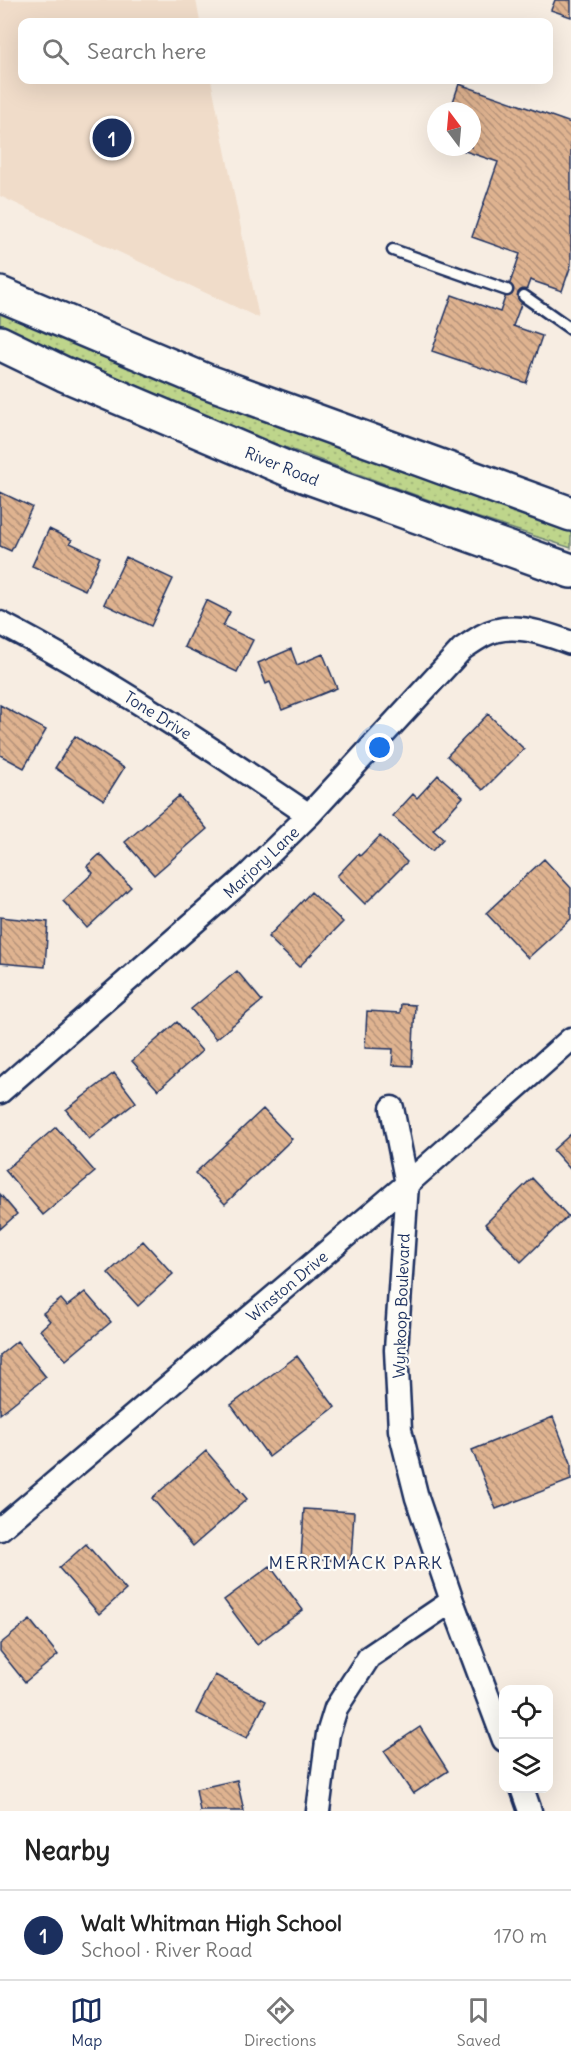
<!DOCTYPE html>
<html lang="en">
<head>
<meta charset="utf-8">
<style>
	:root { --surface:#fff; --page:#f6f6f6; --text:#222; --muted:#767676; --line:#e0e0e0; --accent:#1b2f5e }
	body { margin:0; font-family:Delius,sans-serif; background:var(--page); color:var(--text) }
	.controls { position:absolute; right:18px; bottom:18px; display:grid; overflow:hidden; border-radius:12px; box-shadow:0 6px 24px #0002 }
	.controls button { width:54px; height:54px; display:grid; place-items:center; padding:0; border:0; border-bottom:2px solid var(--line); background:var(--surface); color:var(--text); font:30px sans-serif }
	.compass { position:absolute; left:427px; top:102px; width:54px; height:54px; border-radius:50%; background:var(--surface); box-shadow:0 6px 24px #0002; rotate:344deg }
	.you { position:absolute; left:380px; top:748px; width:21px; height:21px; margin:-15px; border:4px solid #fff; border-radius:50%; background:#1a73e8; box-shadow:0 0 0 9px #1a73e833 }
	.badge { display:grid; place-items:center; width:39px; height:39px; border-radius:50%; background:var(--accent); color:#fff; font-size:20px; font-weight:700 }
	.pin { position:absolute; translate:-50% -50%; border:3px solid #fff; box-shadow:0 2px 6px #0006 }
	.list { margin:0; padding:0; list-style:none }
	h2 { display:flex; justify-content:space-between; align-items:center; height:78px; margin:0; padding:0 24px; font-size:26px }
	h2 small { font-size:20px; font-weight:400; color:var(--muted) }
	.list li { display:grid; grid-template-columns:39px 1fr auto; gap:18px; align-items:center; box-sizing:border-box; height:90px; padding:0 24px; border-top:2px solid var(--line) }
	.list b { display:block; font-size:22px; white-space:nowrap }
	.list p { margin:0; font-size:20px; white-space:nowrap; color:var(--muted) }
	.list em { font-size:20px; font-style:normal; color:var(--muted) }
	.icon { flex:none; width:33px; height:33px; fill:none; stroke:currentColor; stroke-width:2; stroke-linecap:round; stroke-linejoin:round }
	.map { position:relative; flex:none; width:571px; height:1811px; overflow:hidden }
	.search { position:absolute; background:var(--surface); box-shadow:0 6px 24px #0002; left:18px; right:18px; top:18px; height:66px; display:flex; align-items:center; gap:15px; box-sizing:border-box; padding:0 21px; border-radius:12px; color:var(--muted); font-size:22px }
	.sheet { height:168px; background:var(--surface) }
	nav { display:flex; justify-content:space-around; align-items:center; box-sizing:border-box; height:84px; border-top:2px solid var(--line); background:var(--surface); font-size:16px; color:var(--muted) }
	nav a { display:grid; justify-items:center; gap:3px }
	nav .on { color:var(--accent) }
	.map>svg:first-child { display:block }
	.built { fill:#f0dcc9 }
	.grass { fill:url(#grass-dots); stroke:#6c8274; stroke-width:1.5 }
	.building { fill:url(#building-back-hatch); stroke:#1b2f5e; stroke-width:1.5 }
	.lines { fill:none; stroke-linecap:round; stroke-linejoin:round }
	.service-casing { stroke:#1b2f5e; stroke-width:15 }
	.minor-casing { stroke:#1b2f5e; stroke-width:27 }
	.primary-casing { stroke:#1b2f5e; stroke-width:38 }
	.service { stroke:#fdfcf7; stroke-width:10 }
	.minor { stroke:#fdfcf7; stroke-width:22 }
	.primary { stroke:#fdfcf7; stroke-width:33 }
	.labels { text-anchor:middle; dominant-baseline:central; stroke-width:4.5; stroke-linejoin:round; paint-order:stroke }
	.street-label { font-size:16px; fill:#1b2f5e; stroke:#fdfcf7 }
	.neighbourhood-label { font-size:18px; letter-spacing:1.5px; fill:#1b2f5e; stroke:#fdfcf7 }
</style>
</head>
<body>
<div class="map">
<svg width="571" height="1811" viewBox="0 0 571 1811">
	<defs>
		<pattern id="grass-dots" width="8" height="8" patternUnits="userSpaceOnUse" patternTransform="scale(1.5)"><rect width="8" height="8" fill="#bed58b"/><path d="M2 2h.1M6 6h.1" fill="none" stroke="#a3b77a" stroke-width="1.8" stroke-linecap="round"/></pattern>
		<pattern id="building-back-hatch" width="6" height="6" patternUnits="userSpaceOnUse" patternTransform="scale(1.5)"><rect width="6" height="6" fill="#dfb390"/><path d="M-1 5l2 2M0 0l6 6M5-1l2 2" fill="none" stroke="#b49279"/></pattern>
	</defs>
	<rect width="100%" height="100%" fill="#f7ede2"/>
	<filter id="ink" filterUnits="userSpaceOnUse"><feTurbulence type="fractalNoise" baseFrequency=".0167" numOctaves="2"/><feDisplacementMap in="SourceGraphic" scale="12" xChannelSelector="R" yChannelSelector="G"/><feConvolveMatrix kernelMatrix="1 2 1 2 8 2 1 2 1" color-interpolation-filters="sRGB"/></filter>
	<g filter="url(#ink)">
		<!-- built -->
		<path class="built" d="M0,0H196L200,22H22V80H211L259,318L0,196Z"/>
		<!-- grass -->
		<path class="grass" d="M0,309L571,530V548L470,515L219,423L146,394L0,328Z"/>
		<!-- building -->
		<path class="building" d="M555,0H571V17L551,10Z
			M459,84L571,123V265L562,291L530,280L513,326L542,336L526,383L432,351L452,295L500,312L520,254L472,237L498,162L453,147H472V111H450Z
			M0,492L32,507L11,551L0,546Z
			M49,529L72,540L70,543L100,557L85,590L32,566Z
			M126,557L173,579L151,626L104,604Z
			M206,600L230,612L223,626L253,640L237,672L184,647Z
			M291,649L297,665L323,654L337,688L282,710L270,682L266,684L258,663Z
			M0,705L46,730L24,768L0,755Z
			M488,714L524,749L483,790L447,756Z
			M75,736L124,768L104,800L55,768Z
			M438,775L463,797L433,830L443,839L432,851L393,816L413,794L417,798Z
			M179,796L207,829L154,875L125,842Z
			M380,836L407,862L365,904L337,876L358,854L360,856Z
			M100,854L131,887L87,928L63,901L93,873L87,866Z
			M544,859L571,888V919L528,958L486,913Z
			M311,892L343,922L299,967L268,937Z
			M0,917L48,922L45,967L0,963Z
			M237,971L262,1001L216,1039L191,1009Z
			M401,1004L415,1005L412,1066L392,1065L393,1049L365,1048L367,1011L400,1013Z
			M177,1022L202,1051L158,1090L132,1061Z
			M114,1073L136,1102L89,1139L66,1110Z
			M263,1109L292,1139L225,1204L195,1173Z
			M56,1127L95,1172L43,1215L5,1170Z
			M571,1134V1170L553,1150Z
			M532,1178L568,1216L521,1262L485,1224Z
			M0,1194L17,1214L0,1229Z
			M143,1241L173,1274L138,1306L108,1273Z
			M85,1292L111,1322L66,1360L40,1330L50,1321L43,1313L61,1299L67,1306Z
			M17,1341L46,1377L0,1414V1355Z
			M297,1356L335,1407L269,1457L231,1405Z
			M553,1417L571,1463V1480L496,1509L472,1450Z
			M206,1451L247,1499L193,1546L152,1498Z
			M304,1509L354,1512L351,1561L301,1559Z
			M86,1544L126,1590L99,1614L59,1568Z
			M270,1566L303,1610L257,1644L224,1600Z
			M30,1620L58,1655L25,1682L0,1651V1644Z
			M215,1675L266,1701L247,1738L196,1713Z
			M420,1727L448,1771L413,1794L384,1751Z
			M237,1780L244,1811H200L196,1789Z"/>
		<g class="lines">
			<defs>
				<path id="service" d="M393,250L507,290
					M524,296L571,329"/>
				<path id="minor" d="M0,623C108,679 209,747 309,815
					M0,1092L247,876L309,815L462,649C468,645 475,640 482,636C510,620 543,633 571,643
					M392,1108L407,1184L396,1350L400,1430L417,1498L452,1601L504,1740
					M0,1529L407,1184L571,1039
					M522,1788L530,1811
					M318,1811L328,1734L336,1708L369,1657L452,1601"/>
				<path id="primary" d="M0,294L206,381L571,514
					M0,343L64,374L295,472L571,571"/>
			</defs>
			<!-- service casing -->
			<use href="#service" class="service-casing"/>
			<!-- minor casing -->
			<use href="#minor" class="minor-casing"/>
			<!-- primary casing -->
			<use href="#primary" class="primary-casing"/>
			<!-- service -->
			<use href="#service" class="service"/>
			<!-- minor -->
			<use href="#minor" class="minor"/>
			<!-- primary -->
			<use href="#primary" class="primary"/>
		</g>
	</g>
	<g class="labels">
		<!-- street labels -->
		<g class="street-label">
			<text transform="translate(282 466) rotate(22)">River Road</text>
			<text transform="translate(158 715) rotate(32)">Tone Drive</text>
			<text transform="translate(261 862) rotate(-43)">Marjory Lane</text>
			<text transform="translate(287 1286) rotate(-40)">Winston Drive</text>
			<text transform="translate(401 1306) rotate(-88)">Wynkoop Boulevard</text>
		</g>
		<!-- neighbourhood labels -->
		<g class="neighbourhood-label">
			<text x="356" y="1562">MERRIMACK PARK</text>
		</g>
	</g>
</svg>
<div class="controls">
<button><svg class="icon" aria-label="locate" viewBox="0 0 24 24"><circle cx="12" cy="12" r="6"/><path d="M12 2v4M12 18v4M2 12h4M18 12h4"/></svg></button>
<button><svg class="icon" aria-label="layers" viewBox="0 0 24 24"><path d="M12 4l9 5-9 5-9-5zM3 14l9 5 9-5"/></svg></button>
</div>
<svg class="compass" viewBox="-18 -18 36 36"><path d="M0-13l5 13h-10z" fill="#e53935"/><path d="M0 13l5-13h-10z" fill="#767676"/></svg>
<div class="you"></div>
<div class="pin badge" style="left:112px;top:138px">1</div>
<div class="search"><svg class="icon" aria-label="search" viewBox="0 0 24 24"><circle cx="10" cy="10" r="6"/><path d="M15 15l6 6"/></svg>Search here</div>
</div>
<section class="sheet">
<h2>Nearby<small></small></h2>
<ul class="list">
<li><span class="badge">1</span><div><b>Walt Whitman High School</b><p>School · River Road</p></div><em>170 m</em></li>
</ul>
</section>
<nav>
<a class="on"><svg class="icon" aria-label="map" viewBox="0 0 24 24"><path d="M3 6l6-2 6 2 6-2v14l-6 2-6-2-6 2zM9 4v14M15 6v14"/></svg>Map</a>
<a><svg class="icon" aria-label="directions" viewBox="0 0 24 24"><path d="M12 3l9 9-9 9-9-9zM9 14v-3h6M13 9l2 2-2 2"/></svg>Directions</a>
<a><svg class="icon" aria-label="saved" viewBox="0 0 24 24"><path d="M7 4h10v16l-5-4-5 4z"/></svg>Saved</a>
</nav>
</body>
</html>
